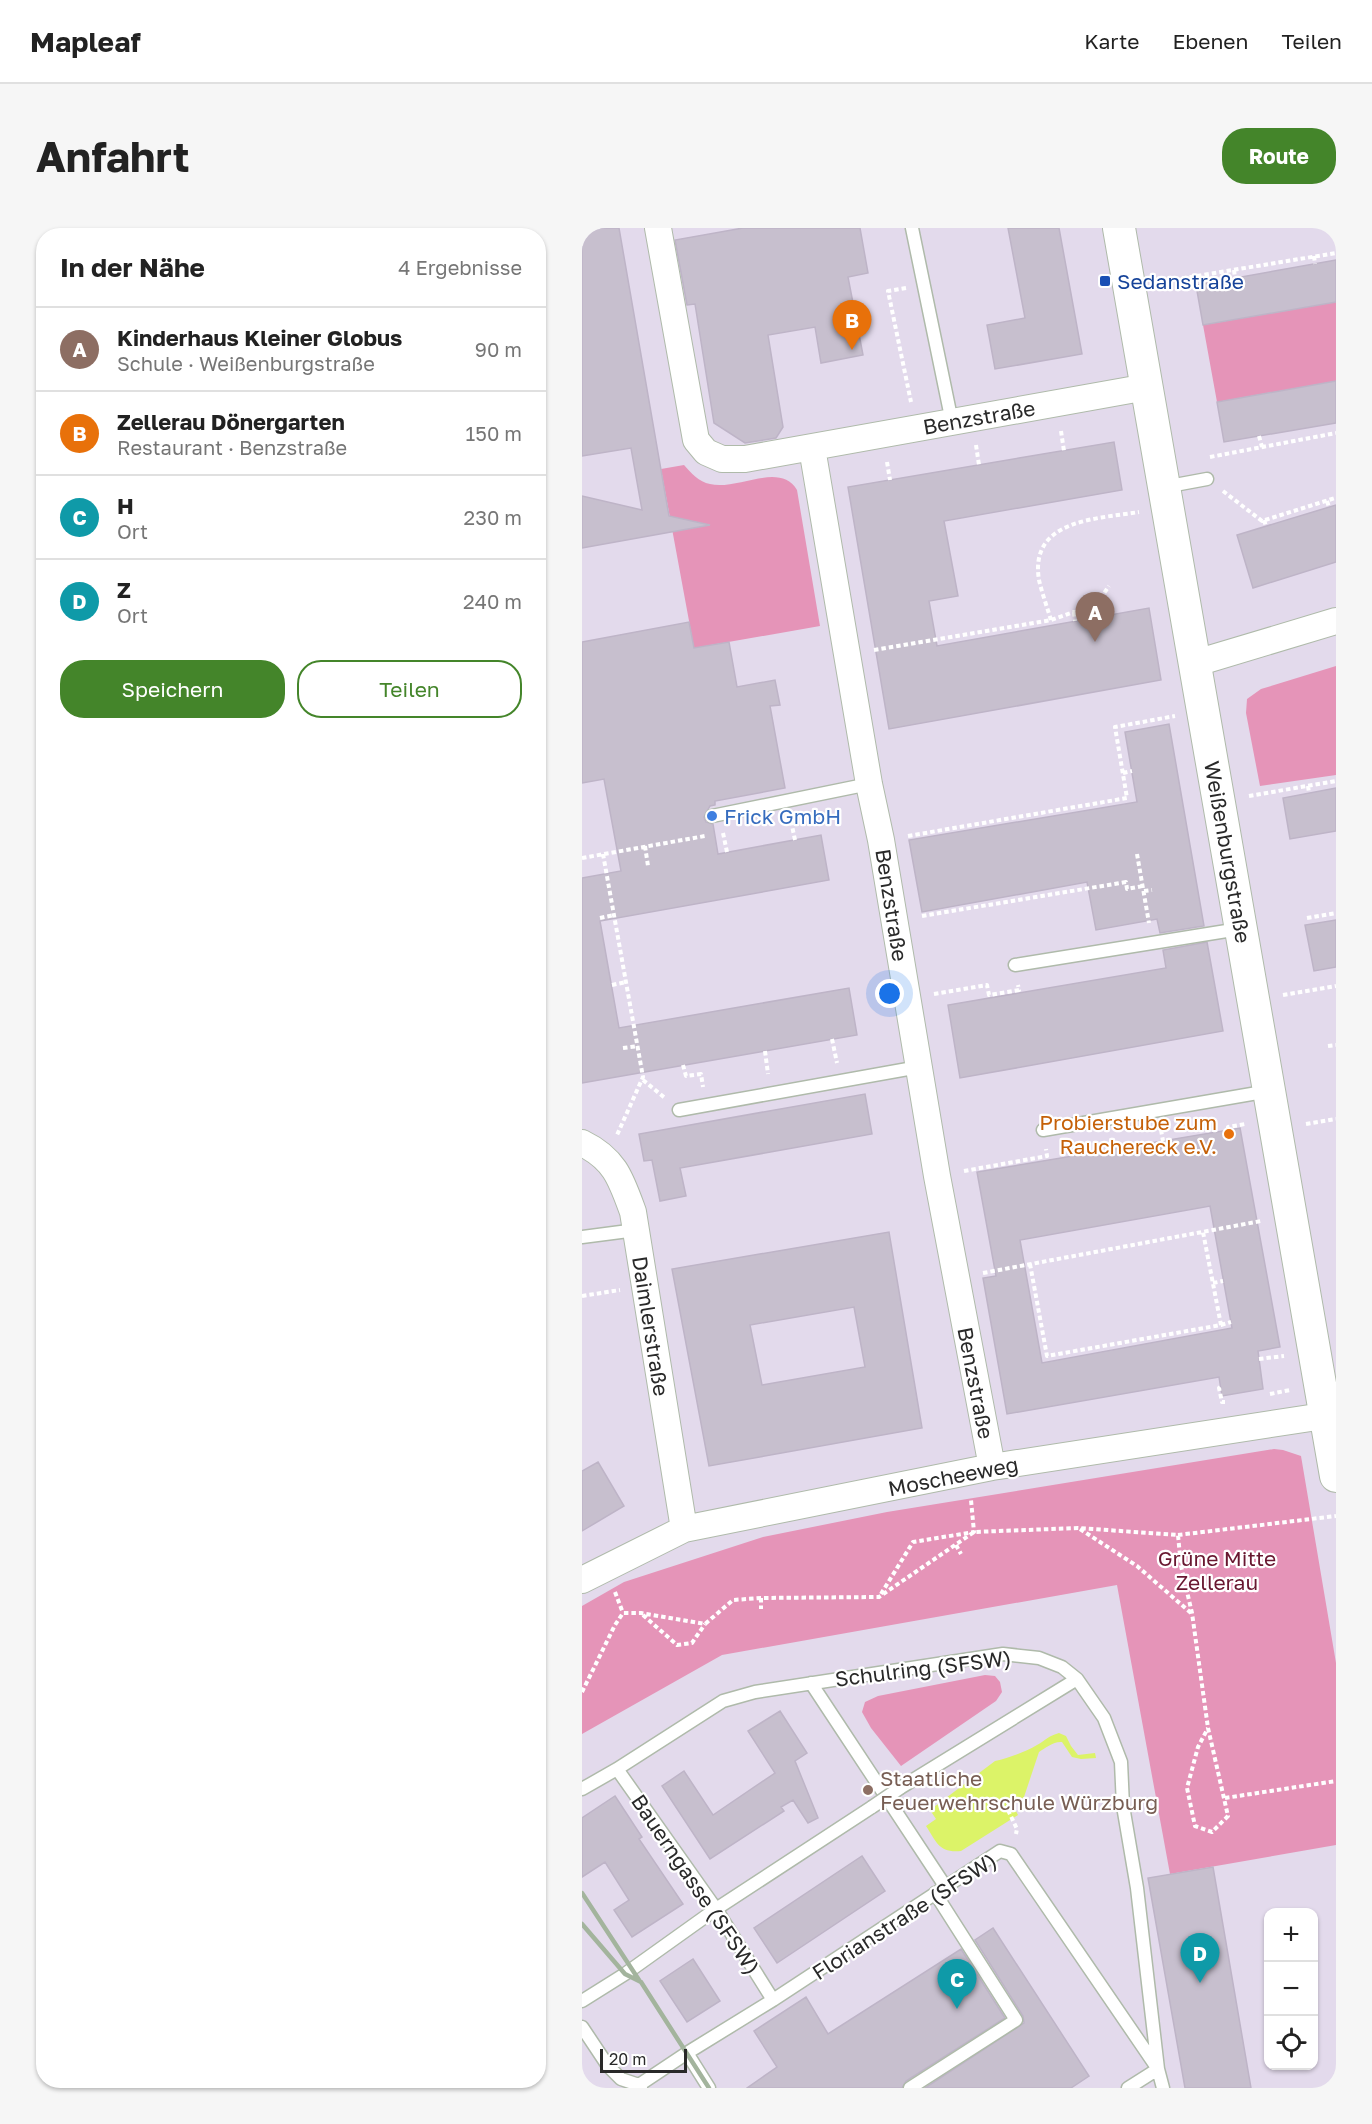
<!DOCTYPE html>
<html lang="de">
<head>
<meta charset="utf-8">
<style>
	:root { --surface:#fff; --page:#f6f6f6; --text:#222; --muted:#767676; --line:#e0e0e0; --accent:#44852a }
	body { margin:0; font-family:"Golos Text",sans-serif; background:var(--page); color:var(--text) }
	.controls { position:absolute; right:18px; bottom:18px; display:grid; overflow:hidden; border-radius:12px; box-shadow:0 2px 4px #0004 }
	.controls button { width:54px; height:54px; display:grid; place-items:center; padding:0; border:0; border-bottom:2px solid var(--line); background:var(--surface); color:var(--text); font:30px sans-serif }
	.scale { position:absolute; left:18px; bottom:15px; width:87px; box-sizing:border-box; padding-left:6px; border:3px solid #292929; border-top:0; font-size:16px; line-height:21px; white-space:nowrap; color:#292929; -webkit-text-stroke:4px #fff; paint-order:stroke }
	.you { position:absolute; left:308px; top:766px; width:21px; height:21px; margin:-15px; border:4px solid #fff; border-radius:50%; background:#1a73e8; box-shadow:0 0 0 9px #1a73e833 }
	.badge { display:grid; place-items:center; width:39px; height:39px; border-radius:50%; background:var(--accent); color:#fff; font-size:20px; font-weight:700 }
	.pin { position:absolute; translate:-50% -50px; filter:drop-shadow(0 2px 3px #0008) }
	.pin::after { content:''; position:absolute; top:32px; width:21px; height:18px; background:inherit; clip-path:polygon(0 0,100% 0,50% 100%) }
	.list { margin:0; padding:0; list-style:none }
	h2 { display:flex; justify-content:space-between; align-items:center; height:78px; margin:0; padding:0 24px; font-size:26px }
	h2 small { font-size:20px; font-weight:400; color:var(--muted) }
	.list li { display:grid; grid-template-columns:39px 1fr auto; gap:18px; align-items:center; box-sizing:border-box; height:84px; padding:0 24px; border-top:2px solid var(--line) }
	.list b { display:block; font-size:22px; white-space:nowrap }
	.list p { margin:0; font-size:20px; white-space:nowrap; color:var(--muted) }
	.list em { font-size:20px; font-style:normal; color:var(--muted) }
	.actions { display:flex; gap:12px; padding:18px 24px }
	.actions a { flex:1; padding:14px 0; border:2px solid var(--accent); border-radius:24px; text-align:center; font-size:21px; color:var(--accent) }
	.actions .main { background:var(--accent); color:#fff }
	.icon { flex:none; width:33px; height:33px; fill:none; stroke:currentColor; stroke-width:2; stroke-linecap:round; stroke-linejoin:round }
	.map { position:relative; flex:none; width:754px; height:1860px; overflow:hidden; border-radius:24px }
	header { display:flex; align-items:center; gap:36px; box-sizing:border-box; height:84px; padding:0 30px; background:var(--surface); border-bottom:2px solid var(--line) }
	header strong { font-size:28px }
	nav { display:flex; gap:33px; margin-inline-start:auto; font-size:21px }
	.intro { display:flex; align-items:center; justify-content:space-between; box-sizing:border-box; height:144px; padding:0 36px }
	h1 { margin:0; font-size:42px }
	.button { padding:15px 27px; border-radius:24px; background:var(--accent); color:#fff; font-size:21px; font-weight:700 }
	main { display:flex; gap:36px; padding:0 36px }
	aside { flex:1; background:var(--surface); border-radius:24px; box-shadow:0 2px 4px #0004 }
	.map>svg:first-child { display:block }
	.green { fill:#e594b8 }
	.water { fill:#dcf368 }
	.building { fill:#c7bfce; stroke:#beb4c7; stroke-width:1.5; fill-rule:evenodd }
	.lines { fill:none; stroke-linecap:round; stroke-linejoin:round }
	.service-casing { stroke:#afbaaa; stroke-width:15 }
	.minor-casing { stroke:#afbaaa; stroke-width:28 }
	.tertiary-casing { stroke:#afbaaa; stroke-width:34 }
	.path { stroke:#fff; stroke-width:4; stroke-dasharray:4.5 3; stroke-linecap:butt }
	.service { stroke:#fff; stroke-width:12 }
	.minor { stroke:#fff; stroke-width:26 }
	.tertiary { stroke:#fff; stroke-width:32 }
	.rail { stroke:#a3b49d; stroke-width:4.5 }
	.service-bridge-casing { stroke:#afbaaa; stroke-width:15; stroke-linecap:butt }
	.service-bridge { stroke:#fff; stroke-width:12 }
	.transit-dot { fill:#1a4fb4; stroke:#fff; stroke-width:2 }
	.shop-dot { fill:#3f7fe0; stroke:#fff; stroke-width:2 }
	.food-dot { fill:#e8710a; stroke:#fff; stroke-width:2 }
	.education-dot { fill:#8d6e63; stroke:#fff; stroke-width:2 }
	.labels { text-anchor:middle; dominant-baseline:central; stroke-width:4.5; stroke-linejoin:round; paint-order:stroke }
	.transit-label { font-size:21px; fill:#164399; stroke:#fff; text-anchor:start }
	.street-label { font-size:21px; fill:#292929; stroke:#fff }
	.shop-label { font-size:21px; fill:#366cbe; stroke:#fff; text-anchor:start }
	.food-label { font-size:21px; fill:#c56008; stroke:#fff; text-anchor:end }
	.park-label { font-size:21px; fill:#681730; stroke:#fff }
	.education-label { font-size:21px; fill:#785e54; stroke:#fff; text-anchor:start }
</style>
</head>
<body>
<header>
<strong>Mapleaf</strong>
<nav><a>Karte</a><a>Ebenen</a><a>Teilen</a></nav>
</header>
<div class="intro"><h1>Anfahrt</h1><a class="button">Route</a></div>
<main>
<aside>
<h2>In der Nähe<small>4 Ergebnisse</small></h2>
<ul class="list">
<li><span class="badge" style="background:#8d6e63">A</span><div><b>Kinderhaus Kleiner Globus</b><p>Schule · Weißenburgstraße</p></div><em>90 m</em></li>
<li><span class="badge" style="background:#e8710a">B</span><div><b>Zellerau Dönergarten</b><p>Restaurant · Benzstraße</p></div><em>150 m</em></li>
<li><span class="badge" style="background:#0f9aa8">C</span><div><b>H</b><p>Ort</p></div><em>230 m</em></li>
<li><span class="badge" style="background:#0f9aa8">D</span><div><b>Z</b><p>Ort</p></div><em>240 m</em></li>
</ul>
<div class="actions"><a class="main">Speichern</a><a>Teilen</a></div>
</aside>
<div class="map">
<svg width="754" height="1860" viewBox="0 0 754 1860">
	<rect width="100%" height="100%" fill="#e3daec"/>
	<!-- green -->
	<path class="green" d="M754,74V153L635,174L621,97Z
		M102,237C109,245 117,254 128,256C154,263 198,233 215,262L238,398L112,420L79,241Z
		M754,438V547L678,558L664,485L665,471L679,461Z
		M692,1221L701,1222L719,1228L754,1435V1617L588,1646L535,1357L140,1427L0,1506V1378L42,1354L181,1309L305,1284Z
		M403,1447L413,1448L418,1454L420,1464L414,1473L319,1538L289,1500L280,1484L283,1474L296,1468Z"/>
	<!-- water -->
	<path class="water" d="M477,1505L484,1508L489,1518L496,1527L513,1525L514,1530L499,1531L490,1529L480,1514C472,1513 463,1520 457,1524L442,1569L431,1577L436,1587L379,1623C357,1625 355,1615 344,1598L354,1591L348,1582L413,1533C427,1530 443,1524 455,1517C464,1512 466,1508 477,1505Z"/>
	<!-- building -->
	<path class="building" d="M0,0H37L87,288L128,297L0,320V268L60,282L49,220L0,228Z
		M161,0H278L286,45L266,49L281,127L239,135L233,99L186,107L201,199L194,210L163,215L132,195L113,76L105,77L93,12Z
		M426,0H477L500,126L413,141L405,97L443,90Z
		M754,32V74L621,97L614,57Z
		M754,153V195L642,214L635,174Z
		M532,214L540,262L362,293L376,368L347,373L355,418L567,380L579,452L307,501L266,259Z
		M754,277V334L671,360L655,307Z
		M107,394L112,420L147,414L155,459L193,452L198,477L188,478L203,560L133,573V577L128,578L122,589L124,594L131,596L136,626L239,607L247,652L18,693L37,800L267,760L275,807L0,855V650L39,643L22,551L0,555V414Z
		M587,496L622,698L578,705L575,691L514,702L505,654L340,684L327,612L555,574L543,504Z
		M754,560V603L708,611L701,570Z
		M754,692V739L732,743L723,697Z
		M625,714L641,803L378,850L366,777L584,740L581,722Z
		M283,866L290,906L98,940L104,968L78,973L70,932L62,933L57,906Z
		M658,900L698,1119L676,1123L681,1161L640,1168L637,1149L425,1186L401,1050L414,1048L395,944ZM628,978L650,1100L460,1135L438,1012Z
		M307,1004L340,1200L127,1238L90,1041ZM272,1079L283,1139L180,1157L168,1097Z
		M16,1234L42,1278L0,1303V1243Z
		M198,1483L225,1525L213,1533L236,1590L226,1595L211,1572L199,1579L202,1583L128,1631L80,1558L102,1543L131,1587L193,1545L166,1503Z
		M33,1568L60,1609L57,1611L101,1676L50,1709L32,1682L47,1672L23,1634L0,1649V1590Z
		M280,1628L303,1663L195,1735L172,1700Z
		M631,1639L669,1860H603L566,1650Z
		M411,1700L507,1848L489,1860H343L442,1795L441,1788L393,1712Z
		M379,1721L423,1790L324,1853L320,1860H165L195,1839L172,1803L224,1769L246,1806Z
		M111,1731L138,1773L105,1794L78,1753Z"/>
	<g class="lines">
		<defs>
			<path id="service" d="M330,0L370,194
				M582,259L625,251
				M130,588L287,556
				M433,737L657,701
				M97,882L337,839
				M461,902L687,863
				M0,1009L54,1002
				M229,1455L363,1658
				M35,1541L134,1681L191,1772
				M318,1560L495,1451
				M0,1561L35,1541L141,1473L173,1464L421,1426L457,1430L480,1439L495,1451L522,1490L539,1534L541,1578L555,1660L576,1841L581,1860
				M0,1773L43,1746L134,1681L290,1579
				M0,1799L26,1838L39,1851L57,1857L59,1860
				M105,1825L127,1860
				M57,1857L105,1825L191,1772L418,1623L429,1626L576,1841L546,1860
				M328,1860L434,1792L353,1665"/>
			<path id="minor" d="M76,0L114,212L124,224L140,231H163L565,159
				M230,220L287,556L299,612L355,948L410,1239
				M614,435L754,393
				M0,915C33,931 39,951 51,984L102,1301
				M0,1352L102,1301L410,1239L754,1186"/>
			<path id="tertiary" d="M537,0L754,1248"/>
		</defs>
		<!-- service casing -->
		<use href="#service" class="service-casing"/>
		<!-- minor casing -->
		<use href="#minor" class="minor-casing"/>
		<!-- tertiary casing -->
		<use href="#tertiary" class="tertiary-casing"/>
		<!-- path -->
		<path class="path" d="M732,28L733,36
			M652,42L653,50
			M578,54L754,25
			M324,60L306,63L329,174
			M479,203L482,223
			M677,208L680,219
			M394,217L397,237
			M628,229L754,205
			M305,234L308,252
			M641,263L680,293L753,270
			M745,273L747,279
			M682,292L684,298
			M514,377L527,358
			M492,384L493,393
			M469,392C465,379 460,365 457,352C447,291 515,291 557,284
			M292,422L469,392L492,384L498,385L500,381L514,377L516,384L504,386L505,391
			M541,545L550,543
			M726,558L727,565
			M667,568L754,553
			M209,593L213,612
			M141,605L145,624
			M326,608L545,570L533,499L593,488
			M63,618L66,638
			M21,626L61,849L35,907
			M555,626L567,695
			M0,630L123,608
			M562,663L570,662
			M340,688L544,654L545,661L561,658
			M18,690L32,687
			M725,690L754,685
			M30,757L44,754
			M352,766L405,757L407,767L437,762L436,757
			M701,767L754,758
			M250,811L255,835
			M746,818L754,817
			M41,820L56,818
			M183,823L186,846
			M101,837L104,848L119,846L121,859
			M61,852L83,870
			M724,896L754,891
			M579,902L581,913
			M646,902V899L663,896
			M382,943L465,928L464,921
			M448,1036L465,1128L639,1097L621,1004
			M401,1045L679,993
			M631,1055L641,1053
			M0,1068L38,1062
			M639,1097L649,1094
			M677,1131L702,1128
			M638,1159L637,1160L640,1174H643
			M688,1166L708,1162
			M498,1301L555,1338L609,1385
			M596,1307L754,1288
			M374,1317L379,1326
			M33,1364L41,1385
			M299,1366L331,1314L392,1304L389,1272
			M179,1370V1381
			M61,1387L95,1417L110,1415L123,1396
			M0,1464L33,1397L41,1385H59L123,1396L151,1372L179,1370L297,1369L392,1304L496,1300L596,1307L599,1338L610,1385L626,1500L646,1588L630,1604L613,1598L605,1560L616,1519L626,1500
			M643,1570L754,1553
			M426,1582L435,1601L434,1606"/>
		<!-- service -->
		<use href="#service" class="service"/>
		<!-- minor -->
		<use href="#minor" class="minor"/>
		<!-- tertiary -->
		<use href="#tertiary" class="tertiary"/>
		<!-- rail -->
		<path class="rail" d="M0,1665L57,1752
			M0,1696L43,1746L59,1754L127,1860"/>
		<defs>
			<path id="service-bridge" d="M290,1579L318,1560"/>
		</defs>
		<!-- service-bridge casing -->
		<use href="#service-bridge" class="service-bridge-casing"/>
		<!-- service-bridge -->
		<use href="#service-bridge" class="service-bridge"/>
	</g>
	<!-- markers -->
	<rect class="transit-dot" x="517" y="47" width="12" height="12" rx="3"/>
	<circle class="shop-dot" cx="130" cy="588" r="6"/>
	<circle class="food-dot" cx="647" cy="906" r="6"/>
	<circle class="education-dot" cx="286" cy="1562" r="6"/>
	<g class="labels">
		<!-- transit labels -->
		<g class="transit-label">
			<text x="535" y="53">Sedanstraße</text>
		</g>
		<!-- street labels -->
		<g class="street-label">
			<text transform="translate(397 189) rotate(-10)">Benzstraße</text>
			<text transform="translate(646 624) rotate(80)">Weißenburgstraße</text>
			<text transform="translate(310 677) rotate(81)">Benzstraße</text>
			<text transform="translate(69 1098) rotate(81)">Daimlerstraße</text>
			<text transform="translate(394 1155) rotate(79)">Benzstraße</text>
			<text transform="translate(371 1248) rotate(-11)">Moscheeweg</text>
			<text transform="translate(341 1440) rotate(-7)">Schulring (SFSW)</text>
			<text transform="translate(114 1656) rotate(56)">Bauerngasse (SFSW)</text>
			<text transform="translate(322 1688) rotate(-33)">Florianstraße (SFSW)</text>
		</g>
		<!-- shop labels -->
		<g class="shop-label">
			<text x="142" y="588">Frick GmbH</text>
		</g>
		<!-- food labels -->
		<g class="food-label">
			<text x="635" y="894">Probierstube zum<tspan x="635" dy="24">Rauchereck e.V.</tspan></text>
		</g>
		<!-- park labels -->
		<g class="park-label">
			<text x="635" y="1330">Grüne Mitte<tspan x="635" dy="24">Zellerau</tspan></text>
		</g>
		<!-- education labels -->
		<g class="education-label">
			<text x="298" y="1550">Staatliche<tspan x="298" dy="24">Feuerwehrschule Würzburg</tspan></text>
		</g>
	</g>
</svg>
<div class="controls">
<button>+</button>
<button>−</button>
<button><svg class="icon" aria-label="locate" viewBox="0 0 24 24"><circle cx="12" cy="12" r="6"/><path d="M12 2v4M12 18v4M2 12h4M18 12h4"/></svg></button>
</div>
<div class="scale">20 m</div>
<div class="you"></div>
<div class="pin badge" style="left:513px;top:414px;background:#8d6e63">A</div>
<div class="pin badge" style="left:270px;top:122px;background:#e8710a">B</div>
<div class="pin badge" style="left:375px;top:1781px;background:#0f9aa8">C</div>
<div class="pin badge" style="left:618px;top:1755px;background:#0f9aa8">D</div>
</div>
</main>
</body>
</html>
